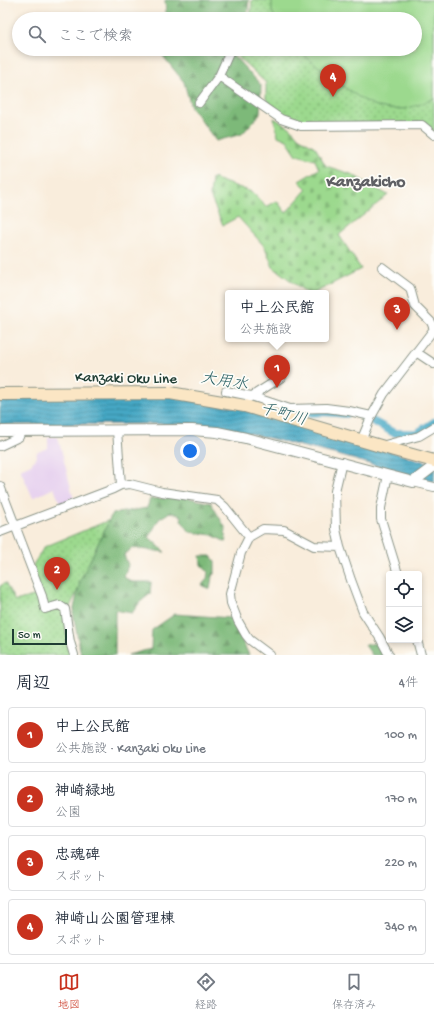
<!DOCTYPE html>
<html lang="ja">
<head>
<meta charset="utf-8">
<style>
	:root { --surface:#fff; --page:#f6f6f7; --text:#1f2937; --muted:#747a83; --line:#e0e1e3; --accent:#c8321e }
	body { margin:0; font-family:"Gochi Hand","Klee One",sans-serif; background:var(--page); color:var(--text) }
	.controls { position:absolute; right:12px; bottom:12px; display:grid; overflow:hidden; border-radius:4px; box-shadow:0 2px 6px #0003 }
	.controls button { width:36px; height:36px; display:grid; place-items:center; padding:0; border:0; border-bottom:1px solid var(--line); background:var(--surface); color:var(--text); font:20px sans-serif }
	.scale { position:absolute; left:12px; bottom:10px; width:55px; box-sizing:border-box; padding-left:4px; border:2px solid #1f3d34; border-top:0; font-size:11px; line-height:14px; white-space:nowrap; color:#1f3d34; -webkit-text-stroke:3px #fdfcf7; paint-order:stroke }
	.you { position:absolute; left:190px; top:451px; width:14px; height:14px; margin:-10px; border:3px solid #fff; border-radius:50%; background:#1a73e8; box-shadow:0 0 0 6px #1a73e833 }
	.badge { display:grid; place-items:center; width:26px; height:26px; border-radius:50%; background:var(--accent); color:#fff; font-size:13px; font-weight:700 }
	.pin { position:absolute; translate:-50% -33px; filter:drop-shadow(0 1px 2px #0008) }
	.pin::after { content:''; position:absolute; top:21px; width:14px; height:12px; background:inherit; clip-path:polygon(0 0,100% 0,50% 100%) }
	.popup { position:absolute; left:225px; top:290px; width:104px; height:52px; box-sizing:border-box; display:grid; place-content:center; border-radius:4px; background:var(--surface); filter:drop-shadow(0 1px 3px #0005); font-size:13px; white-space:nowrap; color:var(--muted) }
	.popup b { font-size:15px; color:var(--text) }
	.popup::after { content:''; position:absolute; left:50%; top:100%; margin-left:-8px; border:8px solid transparent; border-top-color:var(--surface) }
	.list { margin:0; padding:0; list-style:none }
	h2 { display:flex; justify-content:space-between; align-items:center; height:52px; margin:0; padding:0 16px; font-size:17px }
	h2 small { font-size:13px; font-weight:400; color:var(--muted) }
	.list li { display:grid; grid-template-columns:26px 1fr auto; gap:12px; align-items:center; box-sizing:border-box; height:56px; margin:0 8px 8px; padding:0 8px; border:1px solid var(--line); border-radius:4px }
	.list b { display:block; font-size:15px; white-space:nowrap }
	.list p { margin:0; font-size:13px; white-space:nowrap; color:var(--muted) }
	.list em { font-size:13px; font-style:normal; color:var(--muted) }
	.icon { flex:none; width:22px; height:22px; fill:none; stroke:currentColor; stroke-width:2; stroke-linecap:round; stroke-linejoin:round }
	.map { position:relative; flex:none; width:434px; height:655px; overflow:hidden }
	.search { position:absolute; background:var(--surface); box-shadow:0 2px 6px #0003; left:12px; right:12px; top:12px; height:44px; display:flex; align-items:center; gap:10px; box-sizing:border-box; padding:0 14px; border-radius:22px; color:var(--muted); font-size:15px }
	.sheet { height:308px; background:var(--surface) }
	nav { display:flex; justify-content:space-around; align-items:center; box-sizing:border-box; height:56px; border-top:1px solid var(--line); background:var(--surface); font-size:11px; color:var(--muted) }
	nav a { display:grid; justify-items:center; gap:2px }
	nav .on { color:var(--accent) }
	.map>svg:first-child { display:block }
	.built { fill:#e7d2ef }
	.grass { fill:url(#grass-dots); stroke:#5e8b61 }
	.forest { fill:url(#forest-firs); stroke:#4e7b56 }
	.cemetery { fill:url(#cemetery-stones); stroke:#5e8b61 }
	.pitch { fill:#9cd98e; stroke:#5e8b61 }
	.water { fill:url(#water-rules); stroke:#32727c }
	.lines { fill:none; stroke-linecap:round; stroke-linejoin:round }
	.canal { stroke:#45a7c4; stroke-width:8 }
	.minor-casing { stroke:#8c9588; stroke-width:10 }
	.tertiary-casing { stroke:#8c9588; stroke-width:12 }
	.secondary-casing { stroke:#8c9588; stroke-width:14 }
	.minor { stroke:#fff; stroke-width:8 }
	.tertiary { stroke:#fff; stroke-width:10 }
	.secondary { stroke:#fbe6c4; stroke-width:12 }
	.labels { text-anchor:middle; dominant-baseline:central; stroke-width:3.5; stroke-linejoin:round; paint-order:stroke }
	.street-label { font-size:15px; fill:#1f3d34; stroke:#fdfcf7 }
	.water-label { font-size:16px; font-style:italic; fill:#2c6266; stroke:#fdfcf7 }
	.quarter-label { font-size:17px; font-weight:bold; fill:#5f6064; stroke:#fdfcf7 }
</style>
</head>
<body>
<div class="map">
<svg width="434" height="655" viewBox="0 0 434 655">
	<defs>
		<pattern id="grass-dots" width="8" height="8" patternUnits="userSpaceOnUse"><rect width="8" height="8" fill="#9cd98e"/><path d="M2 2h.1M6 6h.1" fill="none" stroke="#86bb7b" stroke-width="1.8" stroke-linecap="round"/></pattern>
		<pattern id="forest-firs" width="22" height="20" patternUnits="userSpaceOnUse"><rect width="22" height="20" fill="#7db979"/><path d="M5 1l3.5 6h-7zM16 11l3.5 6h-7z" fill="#669864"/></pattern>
		<pattern id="cemetery-stones" width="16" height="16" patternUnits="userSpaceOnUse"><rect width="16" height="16" fill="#9cd98e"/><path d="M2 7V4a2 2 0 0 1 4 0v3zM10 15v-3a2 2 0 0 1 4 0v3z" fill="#86bb7b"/></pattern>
		<pattern id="water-rules" width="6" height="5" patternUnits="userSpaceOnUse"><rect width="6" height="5" fill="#45a7c4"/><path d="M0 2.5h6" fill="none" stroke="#3989a0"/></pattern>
	</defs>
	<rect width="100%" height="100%" fill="#fdfcf7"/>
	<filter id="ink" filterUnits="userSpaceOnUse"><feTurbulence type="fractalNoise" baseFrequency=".025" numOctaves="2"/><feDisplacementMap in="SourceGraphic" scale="8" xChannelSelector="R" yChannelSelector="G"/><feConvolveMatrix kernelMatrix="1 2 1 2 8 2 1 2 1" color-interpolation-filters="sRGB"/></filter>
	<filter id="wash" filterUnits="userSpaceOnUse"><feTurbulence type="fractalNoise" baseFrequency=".012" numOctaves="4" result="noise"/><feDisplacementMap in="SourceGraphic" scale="16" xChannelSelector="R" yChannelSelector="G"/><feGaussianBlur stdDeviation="0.9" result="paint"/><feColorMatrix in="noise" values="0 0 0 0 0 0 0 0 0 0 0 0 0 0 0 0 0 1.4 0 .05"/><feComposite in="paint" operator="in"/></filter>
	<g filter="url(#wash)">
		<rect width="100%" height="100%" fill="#f9eddc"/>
		<!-- built -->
		<path class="built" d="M48,437H58L74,500L61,506L54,488L33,498L20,469L31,464L36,458L37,452L48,448Z"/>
		<!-- grass -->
		<path class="grass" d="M252,0H434V132L423,123L314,124L296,122L276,112L266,99V83L234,53L237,49H415V19H250Z
			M112,519L66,615L75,655H0V586L5,583L15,601L37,595L33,565L44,547Z"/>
		<!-- forest -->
		<path class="forest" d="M165,0H249L247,19H165L166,12Z
			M160,49H233L231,53L261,85L260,114L242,134L216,141L191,107L184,82L159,51Z
			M184,497L211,503L225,527L226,542L212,535L190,532L181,520L182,516L170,512L159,519L149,537L165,552L132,548L124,555L128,565L124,577L132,582H151L150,594L140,602L132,613L115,610V655H81L73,613L80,581L112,514L147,508L150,499Z
			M200,556H211L215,561V573L212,576L210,589L202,585L207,579L208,572L201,565Z
			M175,614L231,618L249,655H128L151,649L152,630Z
			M377,643L384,655H372L365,645Z"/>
		<!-- cemetery -->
		<path class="cemetery" d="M274,118L291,128L298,137L315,147L326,166L351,174L388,195L339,235L361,269L314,293H307L273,267L265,247L238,217L223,225L210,196L212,178L252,192L266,207L277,201L286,213L307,189L299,181L319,169L315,160L297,155L287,140L278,136Z"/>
		<!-- pitch -->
		<path class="pitch" d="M272,0H434V98C390,121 368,106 333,78C321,68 308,59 297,49H415V19H276L272,12Z"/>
		<!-- water -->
		<path class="water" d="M166,396L239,408L434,464V482L338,455L227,428L191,424H157L0,425V398Z"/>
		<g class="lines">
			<!-- canal -->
			<path class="canal" d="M240,399L272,407L289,414L326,412L346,414
				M364,417L369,419L394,433H417L434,422"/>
		</g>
	</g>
	<g filter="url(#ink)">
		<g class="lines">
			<defs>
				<path id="minor" d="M219,76L281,119L301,126L422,125L434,135
					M199,103L219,76L231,49
					M382,267L410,288L415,306L431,322L434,329
					M416,352L434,364
					M226,391L251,396L290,409L326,408L349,411L371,416
					M249,398L282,377
					M117,430L121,485
					M361,441L371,417L384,394L434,329
					M0,446L19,437L21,431
					M381,446L419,436L434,427
					M342,462L335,491L336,529L340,547L351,580L363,612L380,638L389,655
					M388,475L381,508V519L398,574
					M413,482L434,487
					M0,486L42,596L45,609L59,605L65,609L70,642L74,655
					M0,532L113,489L121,485L130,484L162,492L217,500L225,507L249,537
					M417,640L421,655
					M270,655L250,640L246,635L238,621L231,603L230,594L241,553L249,537L263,529L284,530L314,546L340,547"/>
				<path id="tertiary" d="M0,431L192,430L217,432L246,438L413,482L434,466"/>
				<path id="secondary" d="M0,394L170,393L245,406L394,450L434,461"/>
			</defs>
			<!-- minor casing -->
			<use href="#minor" class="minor-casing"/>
			<!-- tertiary casing -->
			<use href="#tertiary" class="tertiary-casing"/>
			<!-- secondary casing -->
			<use href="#secondary" class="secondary-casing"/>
			<!-- minor -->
			<use href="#minor" class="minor"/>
			<!-- tertiary -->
			<use href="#tertiary" class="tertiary"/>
			<!-- secondary -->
			<use href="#secondary" class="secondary"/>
		</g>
	</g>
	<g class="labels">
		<!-- street labels -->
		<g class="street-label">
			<text transform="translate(126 379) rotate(1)">Kanzaki Oku Line</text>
		</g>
		<!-- water labels -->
		<g class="water-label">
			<text transform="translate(224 383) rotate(9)">大用水</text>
			<text transform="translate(283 416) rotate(15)">千町川</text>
		</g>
		<!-- quarter labels -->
		<g class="quarter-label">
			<text x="366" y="183">Kanzakicho</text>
		</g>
	</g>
</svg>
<div class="controls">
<button><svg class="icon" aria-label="locate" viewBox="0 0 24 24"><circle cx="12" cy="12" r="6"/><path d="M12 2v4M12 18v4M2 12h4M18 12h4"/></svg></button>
<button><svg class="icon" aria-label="layers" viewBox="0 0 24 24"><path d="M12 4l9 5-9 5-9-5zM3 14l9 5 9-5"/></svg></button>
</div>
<div class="scale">50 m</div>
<div class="you"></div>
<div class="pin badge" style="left:277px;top:388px">1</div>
<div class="popup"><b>中上公民館</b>公共施設</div>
<div class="pin badge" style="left:57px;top:590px">2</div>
<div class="pin badge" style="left:397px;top:330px">3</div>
<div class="pin badge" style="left:333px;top:97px">4</div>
<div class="search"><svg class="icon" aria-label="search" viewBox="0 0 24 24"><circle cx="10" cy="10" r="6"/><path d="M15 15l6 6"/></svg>ここで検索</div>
</div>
<section class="sheet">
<h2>周辺<small>4件</small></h2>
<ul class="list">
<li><span class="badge">1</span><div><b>中上公民館</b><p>公共施設 · Kanzaki Oku Line</p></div><em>100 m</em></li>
<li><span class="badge">2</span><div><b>神崎緑地</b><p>公園</p></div><em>170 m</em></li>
<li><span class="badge">3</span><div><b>忠魂碑</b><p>スポット</p></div><em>220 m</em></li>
<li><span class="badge">4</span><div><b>神崎山公園管理棟</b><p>スポット</p></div><em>340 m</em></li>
</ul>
</section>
<nav>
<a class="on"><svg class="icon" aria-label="map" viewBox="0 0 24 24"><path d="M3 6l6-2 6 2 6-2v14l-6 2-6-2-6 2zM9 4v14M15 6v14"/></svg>地図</a>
<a><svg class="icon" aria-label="directions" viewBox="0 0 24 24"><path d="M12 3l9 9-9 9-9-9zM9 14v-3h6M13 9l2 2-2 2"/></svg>経路</a>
<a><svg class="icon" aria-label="saved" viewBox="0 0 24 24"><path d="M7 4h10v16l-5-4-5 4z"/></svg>保存済み</a>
</nav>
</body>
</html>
